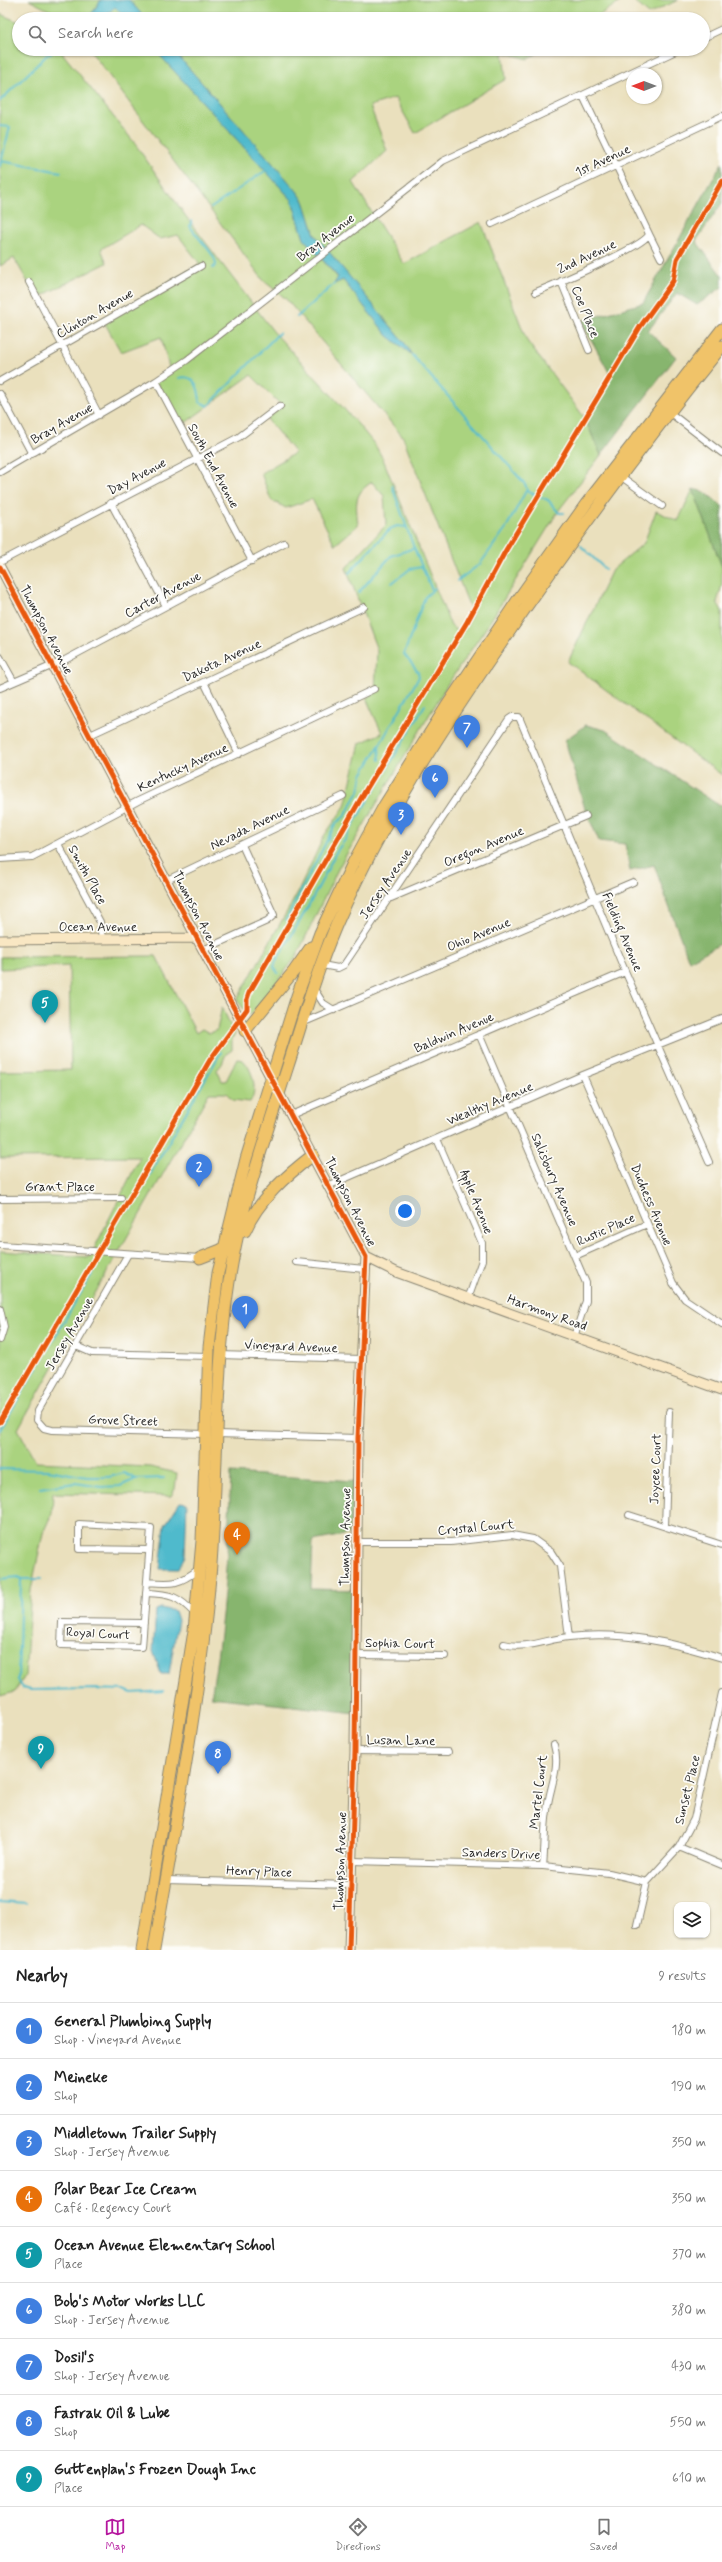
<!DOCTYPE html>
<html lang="en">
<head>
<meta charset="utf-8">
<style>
	:root { --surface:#fff; --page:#f6f6f6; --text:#222; --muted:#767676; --line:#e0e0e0; --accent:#b5179e }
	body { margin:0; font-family:Mynerve,sans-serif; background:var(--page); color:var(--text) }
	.controls { position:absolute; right:12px; bottom:12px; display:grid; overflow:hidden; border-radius:8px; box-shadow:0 1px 3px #0004 }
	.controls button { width:36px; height:36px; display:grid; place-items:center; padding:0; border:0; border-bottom:1px solid var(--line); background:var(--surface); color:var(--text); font:20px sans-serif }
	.compass { position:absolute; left:626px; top:68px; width:36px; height:36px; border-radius:50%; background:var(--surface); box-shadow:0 1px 3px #0004; rotate:270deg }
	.you { position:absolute; left:405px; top:1211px; width:14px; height:14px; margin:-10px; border:3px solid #fff; border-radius:50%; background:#1a73e8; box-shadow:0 0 0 6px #1a73e833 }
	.badge { display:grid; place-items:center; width:26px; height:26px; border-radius:50%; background:var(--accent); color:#fff; font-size:13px; font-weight:700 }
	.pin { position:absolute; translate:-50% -33px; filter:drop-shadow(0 1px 2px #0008) }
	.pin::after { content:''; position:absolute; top:21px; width:14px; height:12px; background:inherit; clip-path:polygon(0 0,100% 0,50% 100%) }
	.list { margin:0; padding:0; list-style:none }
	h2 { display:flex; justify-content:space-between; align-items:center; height:52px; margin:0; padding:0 16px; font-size:17px }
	h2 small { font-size:13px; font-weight:400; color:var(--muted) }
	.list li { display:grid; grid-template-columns:26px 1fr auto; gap:12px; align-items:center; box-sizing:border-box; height:56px; padding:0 16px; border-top:1px solid var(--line) }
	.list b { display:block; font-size:15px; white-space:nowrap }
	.list p { margin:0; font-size:13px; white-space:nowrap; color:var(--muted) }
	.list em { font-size:13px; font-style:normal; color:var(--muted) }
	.icon { flex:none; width:22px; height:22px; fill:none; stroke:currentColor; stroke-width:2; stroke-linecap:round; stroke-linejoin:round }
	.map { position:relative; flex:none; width:722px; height:1950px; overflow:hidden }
	.search { position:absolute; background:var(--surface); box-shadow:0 1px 3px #0004; left:12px; right:12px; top:12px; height:44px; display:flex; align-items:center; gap:10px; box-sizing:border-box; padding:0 14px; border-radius:22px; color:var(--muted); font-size:15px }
	.sheet { height:556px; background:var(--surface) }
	nav { display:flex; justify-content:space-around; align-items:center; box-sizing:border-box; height:56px; border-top:1px solid var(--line); background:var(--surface); font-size:11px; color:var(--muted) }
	nav a { display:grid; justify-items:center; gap:2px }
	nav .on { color:var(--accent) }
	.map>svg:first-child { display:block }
	.green { fill:#aad37f; stroke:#6a7f55 }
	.forest { fill:#87b56e; stroke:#59704c }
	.water { fill:#4fbacc; stroke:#3d727c }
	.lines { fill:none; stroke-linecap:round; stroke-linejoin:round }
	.stream { stroke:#4fbacc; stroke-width:2 }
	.street-casing { stroke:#8a8674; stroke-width:8 }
	.secondary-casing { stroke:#8a8674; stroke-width:11 }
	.highway-casing { stroke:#8a8674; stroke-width:13 }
	.street { stroke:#fff; stroke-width:6 }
	.secondary { stroke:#f9e7c3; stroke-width:9 }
	.highway { stroke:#f0c369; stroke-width:11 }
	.cycleway-casing { stroke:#fdfcf7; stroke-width:8 }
	.cycleway { stroke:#e8590c; stroke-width:5 }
	.labels { text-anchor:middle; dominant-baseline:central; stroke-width:3.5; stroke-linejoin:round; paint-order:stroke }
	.street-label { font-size:13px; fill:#2b2b2b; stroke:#fdfcf7 }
</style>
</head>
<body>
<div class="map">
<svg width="722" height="1950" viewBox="0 0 722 1950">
	<rect width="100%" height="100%" fill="#fdfcf7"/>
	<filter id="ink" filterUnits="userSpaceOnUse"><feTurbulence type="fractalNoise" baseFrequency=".025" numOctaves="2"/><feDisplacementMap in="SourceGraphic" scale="8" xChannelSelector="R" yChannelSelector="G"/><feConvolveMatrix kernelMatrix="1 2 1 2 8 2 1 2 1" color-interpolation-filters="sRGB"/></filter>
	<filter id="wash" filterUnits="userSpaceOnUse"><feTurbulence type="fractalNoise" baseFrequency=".012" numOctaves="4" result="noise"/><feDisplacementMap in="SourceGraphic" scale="16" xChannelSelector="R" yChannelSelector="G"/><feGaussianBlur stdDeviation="0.9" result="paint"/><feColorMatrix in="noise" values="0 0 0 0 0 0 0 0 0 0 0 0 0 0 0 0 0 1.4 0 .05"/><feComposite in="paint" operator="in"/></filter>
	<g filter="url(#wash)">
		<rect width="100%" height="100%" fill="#eae0bd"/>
		<!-- green -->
		<path class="green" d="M29,0H101L88,19H66Z
			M129,0H623L593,19H146Z
			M633,0H678L649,14Z
			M115,7L127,19H102Z
			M0,14L19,22V49H59L133,141L187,218L273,331L357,423L375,445L383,459L451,626L457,631L466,628L472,613L403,437L286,299L264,281L89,49H154L292,200L304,239L338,278L334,284L343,280L387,335L411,354L404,342L315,235L304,201L296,190L172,49H544L528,59L503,52L506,79L415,133L395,98L370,106L387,151L353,182L404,264L481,222L527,341L584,417L601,455L559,510L486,628L447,685L339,867L296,957L252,1014L247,1013L237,1000L298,892L324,836L345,806L360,743L382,733L366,698L375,693L377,650L346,568L386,525L384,496L372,482C353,494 356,504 358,525L335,545L312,499L286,508L271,500L261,473L295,453L267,419L282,406L251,375L181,426L155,380L170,371L161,337L121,352L103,320L200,264L178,235L160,239L141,225L101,249L107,263L37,298L14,258L0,266Z
			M693,489L722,567V585L717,602L722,611V775L568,662L612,570L644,543L656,511L678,521Z
			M156,956L196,1033L202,1029L209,1033L217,1030L222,1007L235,1035L232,1038V1050L226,1054L222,1064L217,1070L222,1081H226L237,1059L243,1060C253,1070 258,1090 250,1102L233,1100L226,1093H209L18,1429L36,1462L150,1467L177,1473L175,1489L171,1496L53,1493L52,1513L43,1533L31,1590L25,1676L15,1692L0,1696V1251L90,1257L140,1157L0,1158V1071L71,1070L69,966L0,969V957Z"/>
		<!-- forest -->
		<path class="forest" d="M722,163V203L696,241L722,276V287L697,305L677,293L648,331L676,357L601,455L584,417L610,374L581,321L643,303Z
			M693,489L705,492L722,506V567Z
			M586,725L605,730L717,804L722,805V943L689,961L654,865L630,871L625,844L599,841L585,809L565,740Z
			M231,1473L355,1481V1533L313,1541L311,1589L357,1590L356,1713L211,1697C224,1622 228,1548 231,1473Z"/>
		<!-- water -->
		<path class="water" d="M101,0H129L146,19H127L115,7L102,19H88Z
			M154,49H172L296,190L304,201L315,235L404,342L412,355L387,335L343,280L334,284L338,277L304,239L292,200Z
			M180,1502L187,1503L185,1556L178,1569H160L165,1525Z
			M161,1608L175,1611L178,1620L169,1674H161L153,1651L156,1610Z"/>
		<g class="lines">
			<!-- stream -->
			<path class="stream" d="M0,101L47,55L57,49
				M0,126L10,127L0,166
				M1,161L61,172
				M211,208L265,171
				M192,221L190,226C196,237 216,254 216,265L213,268
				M297,317L334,284
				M412,355L524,483L529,492L548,500L559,513H564
				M179,378C196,374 199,389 200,402L208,406L279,333
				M392,486L414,548L432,590
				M581,546L605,569
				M349,573L390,529L397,526L406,527
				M457,581L480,564L506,528L527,489
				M392,583L410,569L422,567
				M359,592L391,556L414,548
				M379,747L380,760
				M286,920L336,823L344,817L359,792L362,775L419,677L418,672L404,654L425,597L435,588
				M278,973L274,967L276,961C297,927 317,892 334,856C339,846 347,840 350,830L425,705
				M130,1209L221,1052
				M0,1430L96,1267
				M0,1469L48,1470L87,1477H109L124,1473L136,1479L164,1478
				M40,1488L75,1483L102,1487L120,1486L136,1479
				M0,1579L18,1577L21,1580L18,1680L23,1688L31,1690L93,1689L124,1690L132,1693L164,1691
				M20,1579H41
				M0,1902L26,1904"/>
		</g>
	</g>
	<g filter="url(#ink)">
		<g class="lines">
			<defs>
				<path id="street" d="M703,38L722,29
					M492,224L722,116
					M649,234L661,258
					M561,281L589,350
					M29,282L99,415
					M536,292C553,285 646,246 649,234L583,96
					M0,381L201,266
					M156,381L252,561
					M0,394L32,454
					M669,412L722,453
					M0,472L156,381L187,360L443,161L680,49
					M619,475L662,506
					M111,503L166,606
					M0,562L239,437L280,406
					M0,657L14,682
					M204,682L239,754
					M0,688L65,660L284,543
					M90,735L364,607
					M58,844L100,922L102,939
					M0,859L32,857L138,801L374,689
					M167,880L343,796
					M391,898L586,816
					M203,950L267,921L274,915L242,845
					M322,965L338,968L344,965L509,719L512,717H519L622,964L709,1162
					M314,989L323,1003L334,1010
					M302,1023L633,882
					M479,1034L586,1283V1301L574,1337
					M583,1075L673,1283L685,1299L722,1324
					M291,1115L625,972
					M437,1139L482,1243V1260L468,1299
					M330,1185L583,1075L722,1019
					M0,1199L121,1198
					M0,1245L200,1258
					M128,1254L38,1411L37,1420L44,1428L52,1430L206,1434
					M575,1256L647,1224
					M296,1262L364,1269
					M0,1309L4,1327L0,1340
					M76,1346L92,1353L208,1356
					M220,1355L361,1359
					M216,1434L358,1438
					M629,1515L722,1545
					M665,1526L669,1412
					M357,1542H451L512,1535L533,1539L551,1552L560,1566L569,1637
					M147,1582C173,1584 178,1585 199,1569
					M146,1593C171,1594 178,1596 195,1614
					M144,1623L62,1622L61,1645L142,1647L151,1528L79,1524V1549L149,1550
					M504,1644C526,1650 547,1639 569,1637C623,1631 671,1642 722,1658
					M356,1655L445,1656
					M355,1751L448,1752
					M679,1847L722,1865
					M352,1861L543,1866L609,1873L647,1882
					M543,1866C545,1848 544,1829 547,1811C549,1788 561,1768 554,1745
					M166,1880L351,1885
					M637,1925L647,1882L679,1847L694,1819L722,1693"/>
				<path id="secondary" d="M0,567L366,1257L358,1438L355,1751L349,1950
					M0,940L197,938
					M366,1257L396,1272L722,1390"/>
				<path id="highway" d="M245,1031L294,971L311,947
					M245,1231C258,1200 287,1175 313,1155
					M200,1258L223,1249
					M142,1950L194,1631L202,1541L209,1347L218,1273L246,1159L297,996L320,933L353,863L384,806L448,704L517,601L586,504L722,329
					M154,1950C175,1826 199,1702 210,1577C220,1460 212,1345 239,1229C252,1175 270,1122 287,1069C304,1017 319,962 342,912C384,819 440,732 498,648C569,544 643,443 722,346"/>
			</defs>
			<!-- street casing -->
			<use href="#street" class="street-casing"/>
			<!-- secondary casing -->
			<use href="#secondary" class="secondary-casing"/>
			<!-- highway casing -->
			<use href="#highway" class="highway-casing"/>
			<!-- street -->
			<use href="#street" class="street"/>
			<!-- secondary -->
			<use href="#secondary" class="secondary"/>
			<!-- highway -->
			<use href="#highway" class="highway"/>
			<defs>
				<path id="cycleway" d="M0,567L366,1257L358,1438L355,1751L349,1950
					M0,1422L210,1060L247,1009V999L249,993L367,788L467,622L506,550L640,327L673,281L677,259L722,181"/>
			</defs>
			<!-- cycleway casing -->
			<use href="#cycleway" class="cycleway-casing"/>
			<!-- cycleway -->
			<use href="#cycleway" class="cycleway"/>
		</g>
	</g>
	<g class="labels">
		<!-- street labels -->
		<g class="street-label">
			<text transform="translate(603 161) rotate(-25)">1st Avenue</text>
			<text transform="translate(326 238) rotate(-38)">Bray Avenue</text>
			<text transform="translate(587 257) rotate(-25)">2nd Avenue</text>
			<text transform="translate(585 312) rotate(68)">Coe Place</text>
			<text transform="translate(95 314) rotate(-30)">Clinton Avenue</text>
			<text transform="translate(62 424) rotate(-30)">Bray Avenue</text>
			<text transform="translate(213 466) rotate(62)">South End Avenue</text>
			<text transform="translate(137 477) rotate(-28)">Day Avenue</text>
			<text transform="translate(163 595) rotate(-28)">Carter Avenue</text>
			<text transform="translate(46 630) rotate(62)">Thompson Avenue</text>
			<text transform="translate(222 661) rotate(-25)">Dakota Avenue</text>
			<text transform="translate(183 768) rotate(-25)">Kentucky Avenue</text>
			<text transform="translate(250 828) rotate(-26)">Nevada Avenue</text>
			<text transform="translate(484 847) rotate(-23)">Oregon Avenue</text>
			<text transform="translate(87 875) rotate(61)">Smith Place</text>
			<text transform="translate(386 884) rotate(-56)">Jersey Avenue</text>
			<text transform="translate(198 916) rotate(63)">Thompson Avenue</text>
			<text x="98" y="927">Ocean Avenue</text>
			<text transform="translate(622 932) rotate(67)">Fielding Avenue</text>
			<text transform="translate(479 935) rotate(-23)">Ohio Avenue</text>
			<text transform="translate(454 1033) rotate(-23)">Baldwin Avenue</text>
			<text transform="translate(490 1104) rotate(-23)">Wealthy Avenue</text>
			<text transform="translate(554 1180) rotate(67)">Salisbury Avenue</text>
			<text x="60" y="1187">Grant Place</text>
			<text transform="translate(350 1202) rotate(63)">Thompson Avenue</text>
			<text transform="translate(476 1202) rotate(68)">Apple Avenue</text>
			<text transform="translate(651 1205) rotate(67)">Duchess Avenue</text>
			<text transform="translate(606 1230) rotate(-24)">Rustic Place</text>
			<text transform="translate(547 1313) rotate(20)">Harmony Road</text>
			<text transform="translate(70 1334) rotate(-60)">Jersey Avenue</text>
			<text transform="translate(291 1347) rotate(2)">Vineyard Avenue</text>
			<text transform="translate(123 1421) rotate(2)">Grove Street</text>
			<text transform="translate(656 1469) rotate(-88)">Joycee Court</text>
			<text transform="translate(476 1528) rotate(-5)">Crystal Court</text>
			<text transform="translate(346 1537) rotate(-89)">Thompson Avenue</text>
			<text transform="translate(98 1634) rotate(3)">Royal Court</text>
			<text transform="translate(400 1644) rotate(1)">Sophia Court</text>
			<text transform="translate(401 1741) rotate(1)">Lusan Lane</text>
			<text transform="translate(688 1790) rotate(-76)">Sunset Place</text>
			<text transform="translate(539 1792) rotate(-83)">Martel Court</text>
			<text transform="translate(501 1854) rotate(2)">Sanders Drive</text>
			<text transform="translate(341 1861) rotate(-88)">Thompson Avenue</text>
			<text transform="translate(259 1872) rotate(2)">Henry Place</text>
		</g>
	</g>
</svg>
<div class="controls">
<button><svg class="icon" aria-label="layers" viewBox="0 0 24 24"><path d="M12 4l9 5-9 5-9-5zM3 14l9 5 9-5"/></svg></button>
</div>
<svg class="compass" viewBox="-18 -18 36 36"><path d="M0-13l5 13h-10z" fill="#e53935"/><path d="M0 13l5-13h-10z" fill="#767676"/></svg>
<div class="you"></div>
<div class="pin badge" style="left:245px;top:1329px;background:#3f7fe0">1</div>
<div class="pin badge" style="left:199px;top:1187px;background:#3f7fe0">2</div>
<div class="pin badge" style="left:401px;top:835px;background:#3f7fe0">3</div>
<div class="pin badge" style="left:237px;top:1555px;background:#e8710a">4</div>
<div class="pin badge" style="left:45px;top:1023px;background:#0f9aa8">5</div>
<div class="pin badge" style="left:435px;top:798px;background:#3f7fe0">6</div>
<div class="pin badge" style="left:467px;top:748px;background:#3f7fe0">7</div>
<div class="pin badge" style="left:218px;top:1774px;background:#3f7fe0">8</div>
<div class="pin badge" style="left:41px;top:1769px;background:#0f9aa8">9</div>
<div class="search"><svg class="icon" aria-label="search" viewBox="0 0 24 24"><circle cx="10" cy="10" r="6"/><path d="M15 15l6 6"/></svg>Search here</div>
</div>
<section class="sheet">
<h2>Nearby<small>9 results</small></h2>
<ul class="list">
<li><span class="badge" style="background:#3f7fe0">1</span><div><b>General Plumbing Supply</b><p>Shop · Vineyard Avenue</p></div><em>180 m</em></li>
<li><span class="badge" style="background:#3f7fe0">2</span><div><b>Meineke</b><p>Shop</p></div><em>190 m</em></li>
<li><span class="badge" style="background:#3f7fe0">3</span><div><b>Middletown Trailer Supply</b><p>Shop · Jersey Avenue</p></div><em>350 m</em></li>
<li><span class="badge" style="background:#e8710a">4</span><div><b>Polar Bear Ice Cream</b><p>Café · Regency Court</p></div><em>350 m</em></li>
<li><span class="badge" style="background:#0f9aa8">5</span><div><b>Ocean Avenue Elementary School</b><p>Place</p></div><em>370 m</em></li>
<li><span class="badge" style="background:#3f7fe0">6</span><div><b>Bob's Motor Works LLC</b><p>Shop · Jersey Avenue</p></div><em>380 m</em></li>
<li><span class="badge" style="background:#3f7fe0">7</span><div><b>Dosil's</b><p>Shop · Jersey Avenue</p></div><em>430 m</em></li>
<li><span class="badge" style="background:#3f7fe0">8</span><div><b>Fastrak Oil &amp; Lube</b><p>Shop</p></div><em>550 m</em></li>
<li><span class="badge" style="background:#0f9aa8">9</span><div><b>Guttenplan's Frozen Dough Inc</b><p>Place</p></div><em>610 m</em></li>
</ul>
</section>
<nav>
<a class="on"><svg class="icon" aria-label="map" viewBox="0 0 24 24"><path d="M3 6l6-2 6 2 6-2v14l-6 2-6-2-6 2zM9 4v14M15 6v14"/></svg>Map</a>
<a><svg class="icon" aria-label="directions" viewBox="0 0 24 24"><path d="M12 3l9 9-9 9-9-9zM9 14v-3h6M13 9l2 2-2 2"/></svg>Directions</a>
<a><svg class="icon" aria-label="saved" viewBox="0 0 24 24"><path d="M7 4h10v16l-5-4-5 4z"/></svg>Saved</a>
</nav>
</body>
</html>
